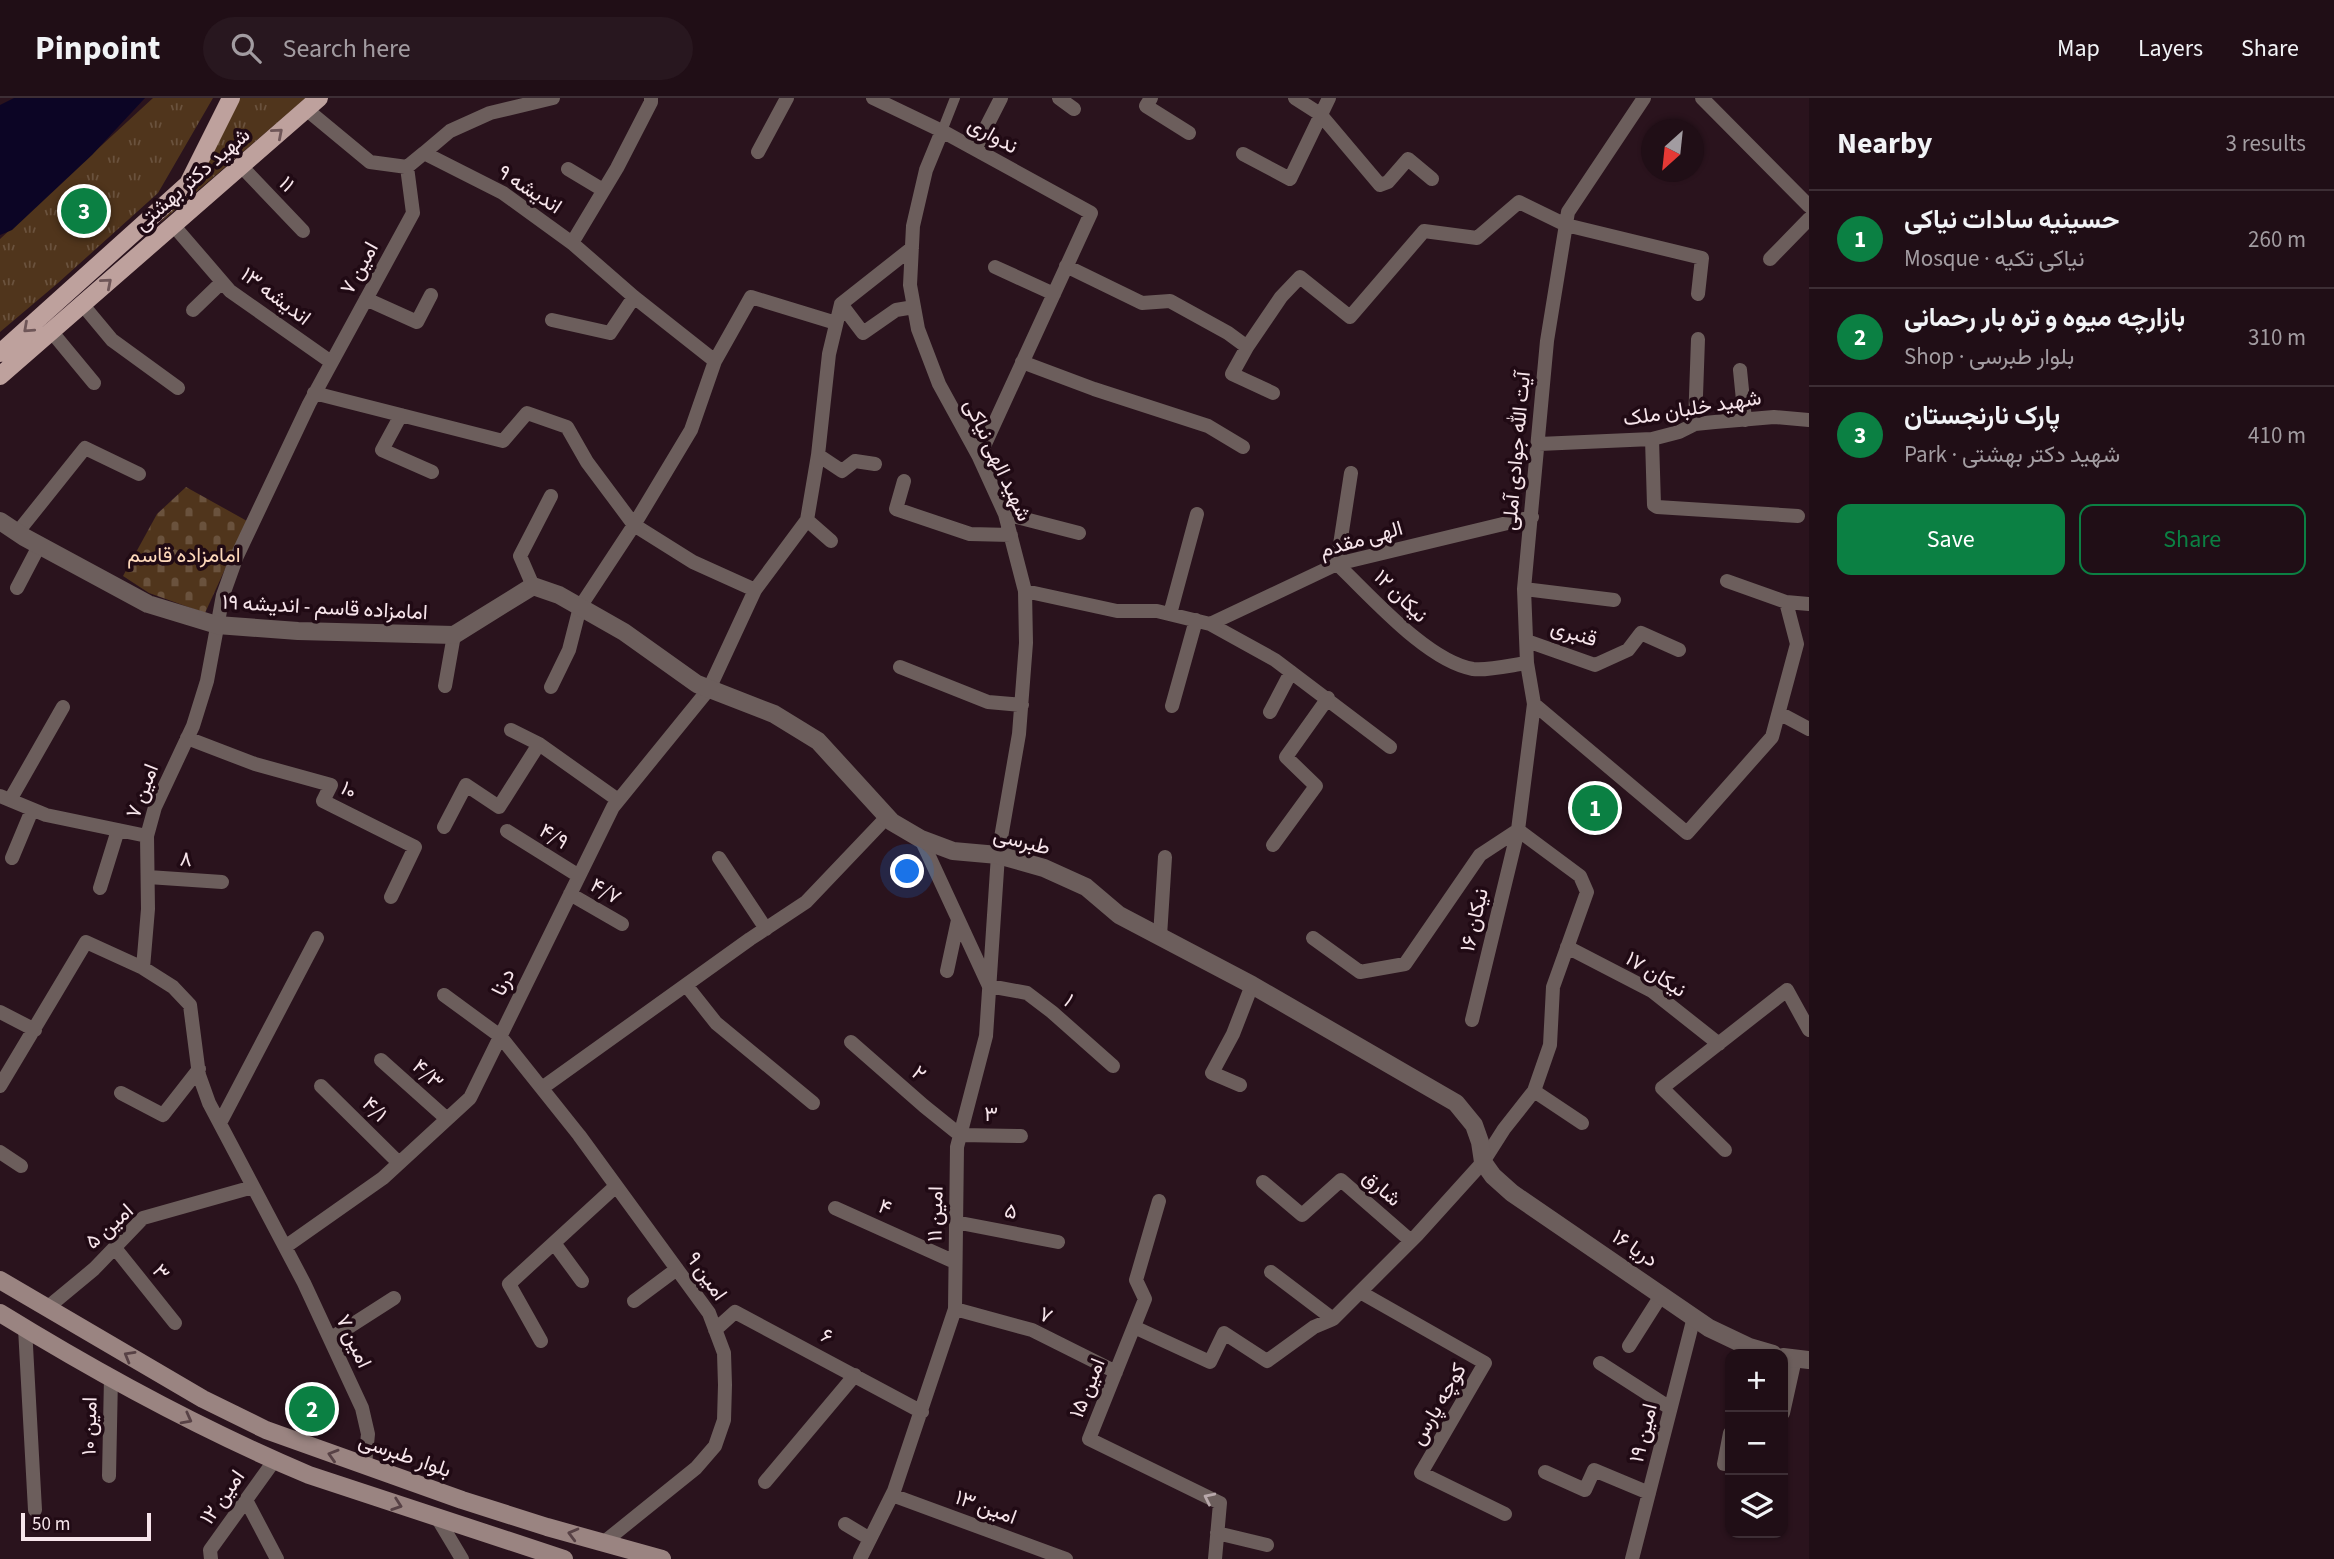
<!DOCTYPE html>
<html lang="en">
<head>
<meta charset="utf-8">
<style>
	:root { --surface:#200e16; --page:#28171f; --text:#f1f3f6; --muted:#a29ca1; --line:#3d2e35; --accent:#0b8043 }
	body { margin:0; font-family:"Source Sans 3",Vazirmatn,sans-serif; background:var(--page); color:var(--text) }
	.controls { position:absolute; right:21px; bottom:21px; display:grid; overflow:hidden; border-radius:14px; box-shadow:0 2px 5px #0004 }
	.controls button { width:63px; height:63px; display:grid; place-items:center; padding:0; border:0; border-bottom:2px solid var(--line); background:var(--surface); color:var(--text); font:35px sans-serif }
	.compass { position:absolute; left:1641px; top:21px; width:63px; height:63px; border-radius:50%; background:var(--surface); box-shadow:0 2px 5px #0004; rotate:207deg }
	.scale { position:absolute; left:21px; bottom:18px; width:130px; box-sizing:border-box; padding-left:7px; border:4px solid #f7e5eb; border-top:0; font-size:19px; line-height:24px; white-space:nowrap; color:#f7e5eb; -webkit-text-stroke:5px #200a14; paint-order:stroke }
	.you { position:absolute; left:908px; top:774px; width:24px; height:24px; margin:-18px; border:5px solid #fff; border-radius:50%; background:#1a73e8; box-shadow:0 0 0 10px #1a73e833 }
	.badge { display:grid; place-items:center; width:46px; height:46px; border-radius:50%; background:var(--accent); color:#fff; font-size:23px; font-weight:700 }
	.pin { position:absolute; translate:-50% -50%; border:4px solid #fff; box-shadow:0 2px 7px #0006 }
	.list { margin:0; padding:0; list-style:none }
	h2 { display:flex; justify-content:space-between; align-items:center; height:91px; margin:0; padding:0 28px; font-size:30px }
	h2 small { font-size:23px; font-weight:400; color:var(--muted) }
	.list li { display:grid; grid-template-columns:46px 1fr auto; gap:21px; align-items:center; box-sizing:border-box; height:98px; padding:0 28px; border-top:2px solid var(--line) }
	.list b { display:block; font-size:26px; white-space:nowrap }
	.list p { margin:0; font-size:23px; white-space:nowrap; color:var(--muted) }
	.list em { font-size:23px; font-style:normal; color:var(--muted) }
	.actions { display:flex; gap:14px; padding:21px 28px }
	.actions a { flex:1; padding:16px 0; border:2px solid var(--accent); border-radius:14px; text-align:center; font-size:24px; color:var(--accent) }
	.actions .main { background:var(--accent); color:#fff }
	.icon { flex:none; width:38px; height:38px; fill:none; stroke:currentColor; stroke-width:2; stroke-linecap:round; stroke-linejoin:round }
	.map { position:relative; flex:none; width:1809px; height:1461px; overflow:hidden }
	header { display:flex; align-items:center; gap:42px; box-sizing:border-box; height:98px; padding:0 35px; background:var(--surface); border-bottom:2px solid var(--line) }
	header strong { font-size:33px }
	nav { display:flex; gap:38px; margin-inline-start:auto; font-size:24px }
	.search { width:490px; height:63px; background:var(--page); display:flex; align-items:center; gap:18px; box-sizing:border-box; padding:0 24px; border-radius:38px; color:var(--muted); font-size:26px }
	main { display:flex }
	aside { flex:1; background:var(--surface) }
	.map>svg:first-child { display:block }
	.grass { fill:url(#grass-tufts) }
	.cemetery { fill:url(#cemetery-stones) }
	.water { fill:#0c0525 }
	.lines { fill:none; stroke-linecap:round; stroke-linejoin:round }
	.pedestrian { stroke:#6c5e5c; stroke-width:10 }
	.minor { stroke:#6c5e5c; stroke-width:14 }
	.tertiary { stroke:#6c5e5c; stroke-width:18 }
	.secondary { stroke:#9a8481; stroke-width:18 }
	.primary { stroke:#bea19d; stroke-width:18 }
	.oneway { stroke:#6f5658 }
	.oneway2 { stroke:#574145 }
	.oneway3 { stroke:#b8a8ab }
	.labels { text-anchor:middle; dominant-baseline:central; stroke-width:7; stroke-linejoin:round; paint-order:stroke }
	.street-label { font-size:21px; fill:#f7e5eb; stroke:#200a14 }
	.park-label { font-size:21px; fill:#fdd9ba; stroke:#200a14 }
</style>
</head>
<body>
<header>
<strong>Pinpoint</strong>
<div class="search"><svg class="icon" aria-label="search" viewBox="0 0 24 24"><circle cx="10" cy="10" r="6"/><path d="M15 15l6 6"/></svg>Search here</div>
<nav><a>Map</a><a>Layers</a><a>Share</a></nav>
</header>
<main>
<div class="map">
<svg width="1809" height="1461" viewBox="0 0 1809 1461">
	<defs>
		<pattern id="grass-tufts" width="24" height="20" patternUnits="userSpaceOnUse" patternTransform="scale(1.75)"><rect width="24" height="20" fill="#50351c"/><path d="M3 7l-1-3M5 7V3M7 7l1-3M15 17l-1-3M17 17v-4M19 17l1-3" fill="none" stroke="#6a523d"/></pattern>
		<pattern id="cemetery-stones" width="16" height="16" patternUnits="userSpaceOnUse" patternTransform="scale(1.75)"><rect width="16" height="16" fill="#50351c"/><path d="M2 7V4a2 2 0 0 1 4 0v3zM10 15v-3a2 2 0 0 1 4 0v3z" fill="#6a523d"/></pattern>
	</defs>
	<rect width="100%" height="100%" fill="#2a131d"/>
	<!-- grass -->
	<path class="grass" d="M153,0H213L158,95L58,185L0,234V141Z
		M239,0H306L160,125L201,77Z"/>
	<!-- cemetery -->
	<path class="cemetery" d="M186,389L247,423L205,515L149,495L123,478L157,416Z"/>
	<!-- water -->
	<path class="water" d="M14,0H145L92,57L12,132L0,137V7Z"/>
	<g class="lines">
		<!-- pedestrian -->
		<path class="pedestrian" d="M942,33L955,0"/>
		<!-- minor -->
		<path class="minor" d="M873,0L942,33L1091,115L979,359
			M1059,0L1074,11
			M1151,0L1146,8L1189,35
			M1295,0L1320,16L1380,87L1388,84L1408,61L1432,81
			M1702,0L1809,108
			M306,11L370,64L407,69L424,55L503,95L572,145L634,199L715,263
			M975,51L1001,0
			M758,54L787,0
			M424,55L450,33L490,15L553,0
			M1243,56L1290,81L1329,0
			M241,68L303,133
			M568,71L603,92
			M174,128L230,193L331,264
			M572,145L617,70L651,4V0
			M1770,161L1809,121
			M1066,168L1142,205L1170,203L1228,235L1247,249L1281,199L1300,179L1350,219L1424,133L1477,140L1519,104L1566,127L1702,160L1698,196
			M995,169L1054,196
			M366,201L417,224L431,197
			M82,206L112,242L178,290
			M841,206L863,235L896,212L914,209
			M193,212L222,184
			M552,222L610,235L634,199
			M51,233L94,285
			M1247,249L1232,276L1273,295
			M1022,264L1094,291L1208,328L1243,349
			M1740,272L1745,322
			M314,295L503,343L527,315L567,329L587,364L634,427L693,464L755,492
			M401,317L382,352L432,374
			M1695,326L1698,241
			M1652,341L1654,407L1657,409L1798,418
			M1539,346L1652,341L1679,334L1695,326L1715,324L1774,319L1809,322
			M818,357L842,373L855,363L875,366
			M1351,375L1337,466C1371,498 1427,563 1473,571C1487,573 1512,567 1527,565
			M904,383L896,411L970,436L1011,437
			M1005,416L1079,435
			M807,422L831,443
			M17,435L85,350L139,376
			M1727,483L1786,504
			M533,488L520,458L551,398
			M17,490L39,448
			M1524,491L1614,502
			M1025,493L1117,513H1157L1210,526L1275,562L1390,649
			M1170,516L1197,416
			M1210,526L1337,466L1532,419
			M1527,543L1595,567L1628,552L1641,535L1679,552
			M900,569L988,604L1022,607
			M445,588L454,537
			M551,589L569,552L580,509L634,427L691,332L715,263L751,199L836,225
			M1534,606L1687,735L1772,639L1797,546L1786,504L1809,506
			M1172,608L1196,522
			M1270,614L1291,574
			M1779,615L1809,631
			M511,632L539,646
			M187,640L255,666L331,687L323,703L415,749L391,799
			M0,698L46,717L147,738
			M10,702L63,609
			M444,729L466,687L499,709L539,646L618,702
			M507,733L579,778
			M921,741L989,888L1027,895L1052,914L1113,968
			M1273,747L1316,688L1286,659L1328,600
			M12,760L32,712
			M719,760L766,831
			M148,779L222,784
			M100,790L118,732
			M570,796L622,826
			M1160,838L1165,759
			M1313,840L1360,874L1405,866L1480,757L1518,732
			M1567,849L1652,893L1719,946
			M947,873L958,822
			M686,887L716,925L813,1005
			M444,897L500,938L579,1037L709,1215L724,1255L725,1287L724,1322L715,1348L696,1370L603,1445
			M0,914L35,932
			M1472,922L1518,732L1534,606L1527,565L1524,491L1547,243L1568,114L1644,0
			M851,944L924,1008L960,1037L1021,1038
			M381,962L447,1021
			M1240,987L1212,975L1233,936L1252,887
			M0,988L86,844L143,870
			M321,988L399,1065
			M542,990L750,841L806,804L887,719
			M1534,993L1582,1025
			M121,995L163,1017L199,971
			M220,1025L317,840
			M1725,1052L1662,990L1787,892L1809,932
			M0,1054L21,1068
			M1263,1084L1302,1117L1341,1082L1411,1143
			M1159,1103L1136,1182L1145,1201L1089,1341L1220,1405L1215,1461
			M835,1110L955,1164
			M955,1124L1058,1144
			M554,1145L582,1183
			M285,1149L383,1080L470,1000L613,709L709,591L755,492L807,422L818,357L829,256L841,206L912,150
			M115,1150L175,1225
			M1271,1174L1333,1221
			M1360,1194L1485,1265L1421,1375L1505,1416
			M634,1203L677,1171
			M47,1210L94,1171L143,1120L253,1089
			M955,1211L1032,1232L1116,1274
			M1134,1229L1210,1264L1224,1235L1267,1263L1314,1229L1333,1221L1417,1137L1483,1064L1504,1031L1534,993L1550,947L1553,889L1587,794L1580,778L1518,732
			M25,1230L35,1412
			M715,1232L735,1214L922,1314
			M330,1241L394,1200
			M541,1243L509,1186L616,1088
			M1629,1248L1662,1196
			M1600,1265L1670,1310
			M1783,1315L1795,1261
			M365,1366L368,1336L362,1310L304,1185L209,1005L199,977L190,907L173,889L143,870L148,811L147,738L155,709L193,628L207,583L223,497L237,458L309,306L413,115L407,69
			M1724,1366L1730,1335
			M1545,1374L1585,1392L1594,1372L1649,1395
			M109,1378L111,1279
			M765,1384L855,1277
			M892,1397L1066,1461
			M246,1402L277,1461
			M438,1421L462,1461
			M845,1426L870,1441
			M1217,1435L1267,1447
			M211,1461L210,1452L274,1363
			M860,1461L894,1393L955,1211L957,1049L986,938L998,757L1019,636L1026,545L1025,493L1005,416L979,359L939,286L918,231L910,187L913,128L926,72L942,33
			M1632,1461L1694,1219"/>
		<!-- tertiary -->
		<path class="tertiary" d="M0,423L24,439L148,506L217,527L298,533L454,537L533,488L559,497L624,534L697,586L774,616L818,643L892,724L921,741L953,753L998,757L1044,770L1086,789L1119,817L1252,887L1456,1005L1474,1027L1480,1044L1483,1064L1493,1078L1512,1095L1709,1230L1749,1249L1773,1256
			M1783,1259L1809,1262"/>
		<!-- secondary -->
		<path class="secondary" d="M0,1182L203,1301L266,1332L462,1402L547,1429L662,1461
			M0,1215C99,1276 202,1332 309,1377L564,1461"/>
		<!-- primary -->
		<path class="primary" d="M0,255L188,86L231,0
			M0,278L319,0"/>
	</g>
	<!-- one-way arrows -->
	<defs><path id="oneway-chevron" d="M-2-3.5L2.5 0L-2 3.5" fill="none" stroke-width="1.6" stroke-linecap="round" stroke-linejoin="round" transform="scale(1.75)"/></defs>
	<g class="oneway">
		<use href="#oneway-chevron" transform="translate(278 35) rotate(-41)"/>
		<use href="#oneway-chevron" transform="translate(107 185) rotate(-41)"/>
		<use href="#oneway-chevron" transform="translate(28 230) rotate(138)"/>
	</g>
	<g class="oneway2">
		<use href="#oneway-chevron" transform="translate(129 1258) rotate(-150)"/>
		<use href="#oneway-chevron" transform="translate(187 1321) rotate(28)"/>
		<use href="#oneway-chevron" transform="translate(333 1357) rotate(-163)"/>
		<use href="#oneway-chevron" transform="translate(397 1407) rotate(19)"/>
		<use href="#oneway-chevron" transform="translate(573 1436) rotate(-165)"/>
	</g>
	<use class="oneway3" href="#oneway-chevron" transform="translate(1209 1400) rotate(-154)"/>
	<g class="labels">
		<!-- street labels -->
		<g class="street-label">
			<text transform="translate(993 37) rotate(29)">ندواری</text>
			<text transform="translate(192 81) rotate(-41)">شهید دکتر بهشتی</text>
			<text transform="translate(287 86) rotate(46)">۱۱</text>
			<text transform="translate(530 91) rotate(33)">اندیشه ۹</text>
			<text transform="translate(359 170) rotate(-61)">امین ۷</text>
			<text transform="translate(276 198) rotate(37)">اندیشه ۱۳</text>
			<text transform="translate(1692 310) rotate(-9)">شهید خلبان ملک</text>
			<text transform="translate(1516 353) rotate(-85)">آیت الله جوادی آملی</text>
			<text transform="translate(998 362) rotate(65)">شهید الهی نیاکی</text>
			<text transform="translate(1361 441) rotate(-16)">الهی مقدم</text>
			<text transform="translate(1401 498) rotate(44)">نیکان ۱۲</text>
			<text transform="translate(325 509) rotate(3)">امامزاده قاسم - اندیشه ۱۹</text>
			<text transform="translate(1574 535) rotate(17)">قنبری</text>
			<text transform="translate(349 692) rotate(30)">۱۰</text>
			<text transform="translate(142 693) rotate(-69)">امین ۷</text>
			<text transform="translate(554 738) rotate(32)">۴/۹</text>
			<text transform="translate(1022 743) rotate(14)">طبرسی</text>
			<text transform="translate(186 761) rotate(4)">۸</text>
			<text transform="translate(606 793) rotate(30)">۴/۷</text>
			<text transform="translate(1474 822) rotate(-77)">نیکان ۱۶</text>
			<text transform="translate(1656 876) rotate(32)">نیکان ۱۷</text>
			<text transform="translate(503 884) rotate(-64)">درنا</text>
			<text transform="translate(1069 902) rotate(40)">۱</text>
			<text transform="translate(919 975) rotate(41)">۲</text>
			<text transform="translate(428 976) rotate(42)">۴/۳</text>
			<text transform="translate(375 1011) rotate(45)">۴/۱</text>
			<text transform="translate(991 1016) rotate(1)">۳</text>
			<text transform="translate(1382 1090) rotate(41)">شارق</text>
			<text transform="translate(885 1109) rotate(24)">۴</text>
			<text transform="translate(1011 1113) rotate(11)">۵</text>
			<text transform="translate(935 1116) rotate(-89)">امین ۱۱</text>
			<text transform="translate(109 1128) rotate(-42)">امین ۵</text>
			<text transform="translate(1635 1150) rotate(34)">دریا ۱۶</text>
			<text transform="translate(161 1174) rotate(51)">۳</text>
			<text transform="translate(707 1178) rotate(55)">امین ۹</text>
			<text transform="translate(1046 1217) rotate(23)">۷</text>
			<text transform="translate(827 1238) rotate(28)">۶</text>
			<text transform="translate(354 1243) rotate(65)">امین ۷</text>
			<text transform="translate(1087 1290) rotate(-68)">امین ۱۵</text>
			<text transform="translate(1438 1306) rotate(-60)">کوچه پارس</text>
			<text transform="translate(89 1328) rotate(-89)">امین ۱۰</text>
			<text transform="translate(1643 1335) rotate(-76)">امین ۱۹</text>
			<text transform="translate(405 1357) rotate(19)">بلوار طبرسی</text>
			<text transform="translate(222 1399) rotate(-55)">امین ۱۲</text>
			<text transform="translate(986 1409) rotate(20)">امین ۱۳</text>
		</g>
		<!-- park labels -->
		<g class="park-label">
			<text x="184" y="457">امامزاده قاسم</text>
		</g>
	</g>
</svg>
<div class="controls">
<button>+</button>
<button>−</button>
<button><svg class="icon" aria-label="layers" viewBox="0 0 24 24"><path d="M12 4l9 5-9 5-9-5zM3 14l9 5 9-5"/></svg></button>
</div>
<svg class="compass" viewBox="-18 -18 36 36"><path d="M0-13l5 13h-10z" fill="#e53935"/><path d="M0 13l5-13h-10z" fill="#a29ca1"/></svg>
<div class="scale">50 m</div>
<div class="you"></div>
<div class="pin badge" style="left:1595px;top:710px">1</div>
<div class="pin badge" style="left:312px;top:1311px">2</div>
<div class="pin badge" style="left:84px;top:113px">3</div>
</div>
<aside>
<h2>Nearby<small>3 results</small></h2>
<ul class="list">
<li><span class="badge">1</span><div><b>حسینیه سادات نیاکی</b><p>Mosque · نیاکی تکیه</p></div><em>260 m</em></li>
<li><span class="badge">2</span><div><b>بازارچه میوه و تره بار رحمانی</b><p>Shop · بلوار طبرسی</p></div><em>310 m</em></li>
<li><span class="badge">3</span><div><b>پارک نارنجستان</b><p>Park · شهید دکتر بهشتی</p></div><em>410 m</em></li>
</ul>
<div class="actions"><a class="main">Save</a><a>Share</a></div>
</aside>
</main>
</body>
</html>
